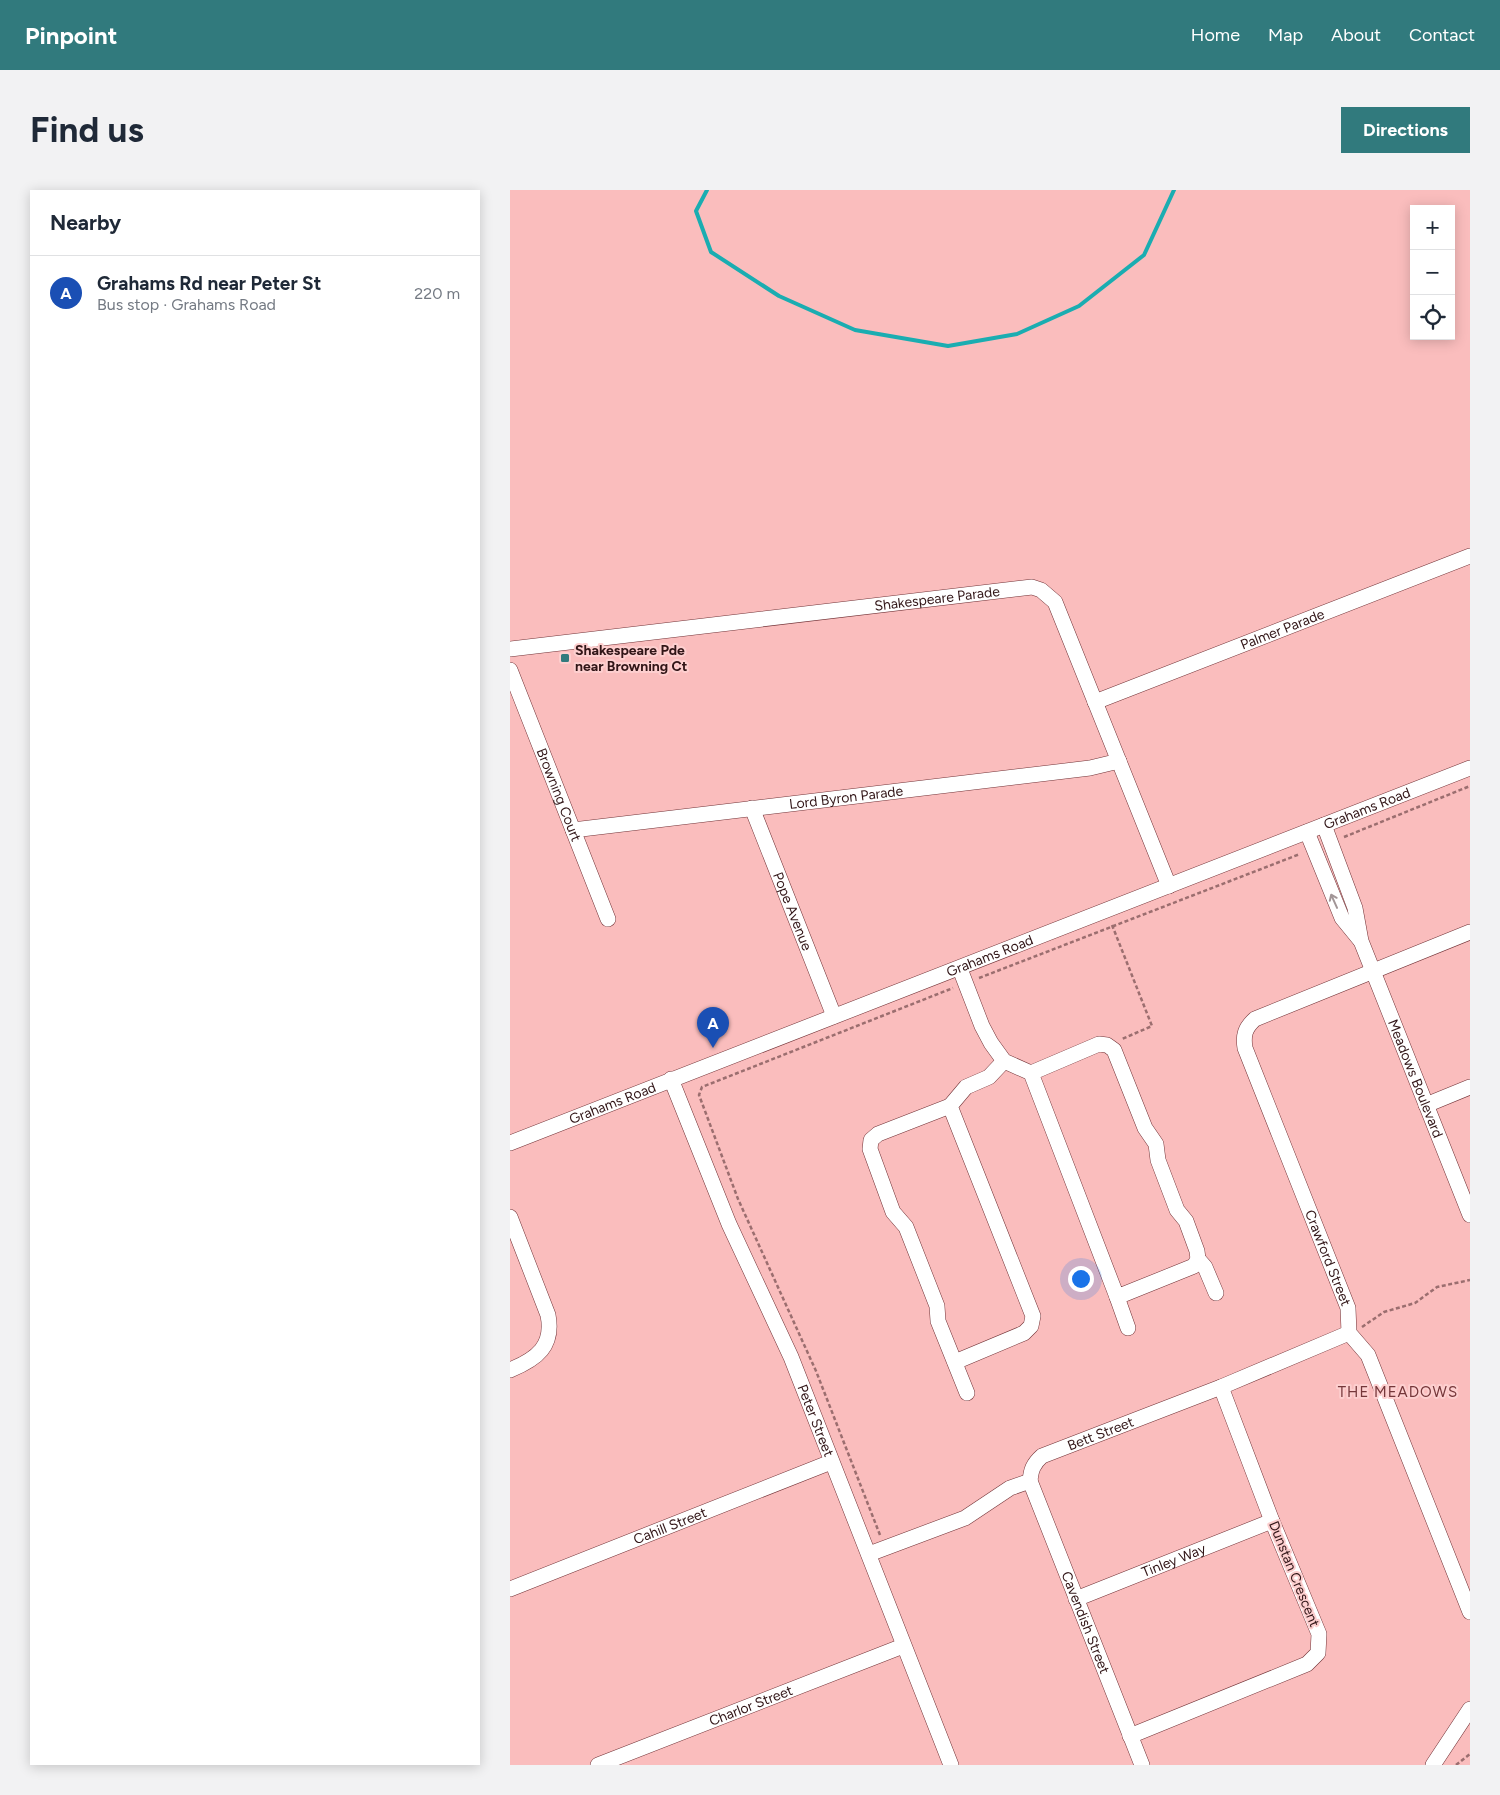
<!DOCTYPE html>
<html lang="en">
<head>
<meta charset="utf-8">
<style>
	:root { --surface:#fff; --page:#f2f2f3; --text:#1f2937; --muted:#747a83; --line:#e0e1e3; --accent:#317a7d }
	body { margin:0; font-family:Figtree,sans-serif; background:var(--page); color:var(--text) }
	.controls { position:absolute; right:15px; top:15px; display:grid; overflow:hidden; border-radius:0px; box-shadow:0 2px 12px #0003 }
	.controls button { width:45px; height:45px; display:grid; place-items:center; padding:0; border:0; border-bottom:1px solid var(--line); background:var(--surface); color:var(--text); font:25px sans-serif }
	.you { position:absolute; left:570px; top:1088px; width:18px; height:18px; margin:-12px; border:4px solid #fff; border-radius:50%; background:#1a73e8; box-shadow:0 0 0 8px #1a73e833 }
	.badge { display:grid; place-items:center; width:32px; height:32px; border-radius:50%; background:var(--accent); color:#fff; font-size:16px; font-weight:700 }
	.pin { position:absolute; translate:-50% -41px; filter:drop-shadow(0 1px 2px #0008) }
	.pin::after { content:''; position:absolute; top:26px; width:18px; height:15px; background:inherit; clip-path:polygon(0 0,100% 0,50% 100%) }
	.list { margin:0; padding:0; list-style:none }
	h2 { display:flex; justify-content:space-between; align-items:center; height:65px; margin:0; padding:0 20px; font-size:21px }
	h2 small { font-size:16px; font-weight:400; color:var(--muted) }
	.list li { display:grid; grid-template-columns:32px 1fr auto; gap:15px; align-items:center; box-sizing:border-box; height:75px; padding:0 20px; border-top:1px solid var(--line) }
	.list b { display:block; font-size:19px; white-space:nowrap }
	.list p { margin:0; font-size:16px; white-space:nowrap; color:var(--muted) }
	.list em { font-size:16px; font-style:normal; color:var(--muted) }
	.icon { flex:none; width:28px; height:28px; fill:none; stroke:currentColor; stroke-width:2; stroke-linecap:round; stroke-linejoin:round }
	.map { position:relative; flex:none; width:960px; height:1575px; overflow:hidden; border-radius:0px }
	header { display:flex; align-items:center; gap:30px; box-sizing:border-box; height:70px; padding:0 25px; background:var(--accent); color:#fff }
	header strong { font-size:24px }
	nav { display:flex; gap:28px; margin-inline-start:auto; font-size:18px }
	.intro { display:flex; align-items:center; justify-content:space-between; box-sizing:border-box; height:120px; padding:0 30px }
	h1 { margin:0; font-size:35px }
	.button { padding:12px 22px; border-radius:0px; background:var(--accent); color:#fff; font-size:18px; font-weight:700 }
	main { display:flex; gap:30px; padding:0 30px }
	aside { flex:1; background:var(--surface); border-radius:0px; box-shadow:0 2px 12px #0003 }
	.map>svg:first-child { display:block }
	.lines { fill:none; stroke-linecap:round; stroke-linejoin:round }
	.stream { stroke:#1aadb1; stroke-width:4 }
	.minor-casing { stroke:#723337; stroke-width:16 }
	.path { stroke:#9b6e6f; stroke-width:2.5; stroke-dasharray:4 2.5; stroke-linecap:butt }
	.minor { stroke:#fff; stroke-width:15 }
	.oneway { stroke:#a29697 }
	.poi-dot { fill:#317a7d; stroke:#fdcfcf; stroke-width:2 }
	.labels { text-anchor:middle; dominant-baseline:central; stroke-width:4; stroke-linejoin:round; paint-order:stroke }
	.street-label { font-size:14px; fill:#311517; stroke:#fdcfcf }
	.poi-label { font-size:14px; font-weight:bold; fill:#311517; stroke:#fdcfcf; text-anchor:start }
	.neighbourhood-label { font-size:15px; letter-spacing:1px; fill:#75373a; stroke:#fdcfcf }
</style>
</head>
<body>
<header>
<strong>Pinpoint</strong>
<nav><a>Home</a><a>Map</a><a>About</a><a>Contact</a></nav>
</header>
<div class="intro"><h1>Find us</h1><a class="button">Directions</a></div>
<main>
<aside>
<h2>Nearby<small></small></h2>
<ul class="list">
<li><span class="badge" style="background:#1a4fb4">A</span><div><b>Grahams Rd near Peter St</b><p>Bus stop · Grahams Road</p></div><em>220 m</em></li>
</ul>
</aside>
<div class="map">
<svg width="960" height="1575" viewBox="0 0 960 1575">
	<rect width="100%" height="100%" fill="#fabdbd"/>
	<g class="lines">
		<!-- stream -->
		<path class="stream" d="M197,0L186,21L201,62L269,106L345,140L438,156L507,144L569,116L634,65L664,0"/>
		<defs>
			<g id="minor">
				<path id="s1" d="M0,459L522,397L531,400L545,412L659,696"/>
				<path id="s2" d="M0,480L98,729"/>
				<path id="s3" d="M585,512L960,366"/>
				<path id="s4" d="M242,618L324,826"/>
				<path id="s5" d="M814,635L845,718L851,751L960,1025"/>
				<path id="s6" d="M63,640L580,578L609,571"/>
				<path d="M797,642L832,728L850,750"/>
				<path id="s7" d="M960,742L745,829C735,838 733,845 735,858L838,1118L839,1143L858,1165L960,1422"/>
				<path d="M450,779L472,836L481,853L494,871L521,883L589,854L597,855L604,860L635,938L646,954L648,970L667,1020L676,1031L687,1061L688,1069L684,1076L607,1107L521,883"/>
				<path id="s8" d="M161,889L219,1034L281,1167L441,1575"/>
				<path d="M916,915L960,897"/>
				<path d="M440,916L368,944L361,950L360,959L383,1022L396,1037L427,1116L428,1131L457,1203"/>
				<path id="s9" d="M0,953L960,578"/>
				<path d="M0,1027L38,1125C44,1156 27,1169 0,1180"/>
				<path d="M688,1069L695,1077L706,1103"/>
				<path d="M607,1107L618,1138"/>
				<path d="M445,1172L514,1143L521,1136L523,1126L440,916L456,897L479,887L494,871"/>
				<path id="s10" d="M520,1291L632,1575"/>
				<path id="s11" d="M359,1364L455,1328L500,1298L520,1291C521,1280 523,1274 532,1266L711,1197L839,1143"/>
				<path id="s12" d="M0,1399L321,1272"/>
				<path id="s13" d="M566,1409L762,1331"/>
				<path d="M620,1546L797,1474L808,1463L809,1444L762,1331L711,1197"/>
				<path id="s14" d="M88,1575L393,1456"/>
				<path d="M923,1575L960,1519"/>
			</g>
		</defs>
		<!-- minor casing -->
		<use href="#minor" class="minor-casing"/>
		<!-- path -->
		<path class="path" d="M834,647L960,596
			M602,735L642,836L612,849
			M469,788L790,664
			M852,1137L874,1122L905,1113L927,1097L960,1090
			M370,1345L306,1181L228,1009L189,905L192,897L443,798
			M946,1575L960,1564"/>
		<!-- minor -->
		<use href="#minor" class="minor"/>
	</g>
	<!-- one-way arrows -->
	<defs><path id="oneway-shaft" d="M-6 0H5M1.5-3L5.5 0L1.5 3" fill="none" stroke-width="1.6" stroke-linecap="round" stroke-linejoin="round" transform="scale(1.25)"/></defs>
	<use class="oneway" href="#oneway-shaft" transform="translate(824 711) rotate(-114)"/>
	<!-- markers -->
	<rect class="poi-dot" x="50" y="463" width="10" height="10" rx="2.5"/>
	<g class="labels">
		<!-- street labels -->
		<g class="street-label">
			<text stroke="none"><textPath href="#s1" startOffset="430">Shakespeare Parade</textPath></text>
			<text stroke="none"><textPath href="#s3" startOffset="201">Palmer Parade</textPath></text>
			<text stroke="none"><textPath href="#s2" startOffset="134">Browning Court</textPath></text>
			<text stroke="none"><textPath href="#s6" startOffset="275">Lord Byron Parade</textPath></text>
			<text stroke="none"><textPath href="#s9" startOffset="920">Grahams Road</textPath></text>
			<text stroke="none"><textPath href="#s4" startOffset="111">Pope Avenue</textPath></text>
			<text stroke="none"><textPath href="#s9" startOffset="515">Grahams Road</textPath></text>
			<text stroke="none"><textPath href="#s5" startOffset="270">Meadows Boulevard</textPath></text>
			<text stroke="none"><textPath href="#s9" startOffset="110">Grahams Road</textPath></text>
			<text stroke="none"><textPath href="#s7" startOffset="490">Crawford Street</textPath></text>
			<text stroke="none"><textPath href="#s8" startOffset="371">Peter Street</textPath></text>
			<text stroke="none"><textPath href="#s11" startOffset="269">Bett Street</textPath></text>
			<text stroke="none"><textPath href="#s12" startOffset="172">Cahill Street</textPath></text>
			<text stroke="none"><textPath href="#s13" startOffset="105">Tinley Way</textPath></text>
			<text transform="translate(784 1384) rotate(68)">Dunstan Crescent</text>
			<text stroke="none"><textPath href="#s10" startOffset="152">Cavendish Street</textPath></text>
			<text stroke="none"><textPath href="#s14" startOffset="164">Charlor Street</textPath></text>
		</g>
		<!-- poi labels -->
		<g class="poi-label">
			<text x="65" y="460">Shakespeare Pde<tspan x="65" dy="16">near Browning Ct</tspan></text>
		</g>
		<!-- neighbourhood labels -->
		<g class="neighbourhood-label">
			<text x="888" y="1202">THE MEADOWS</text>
		</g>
	</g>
</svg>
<div class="controls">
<button>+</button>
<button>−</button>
<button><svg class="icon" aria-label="locate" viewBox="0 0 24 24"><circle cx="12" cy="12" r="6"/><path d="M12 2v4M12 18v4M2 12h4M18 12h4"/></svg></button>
</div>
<div class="you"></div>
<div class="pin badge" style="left:203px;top:858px;background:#1a4fb4">A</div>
</div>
</main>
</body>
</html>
